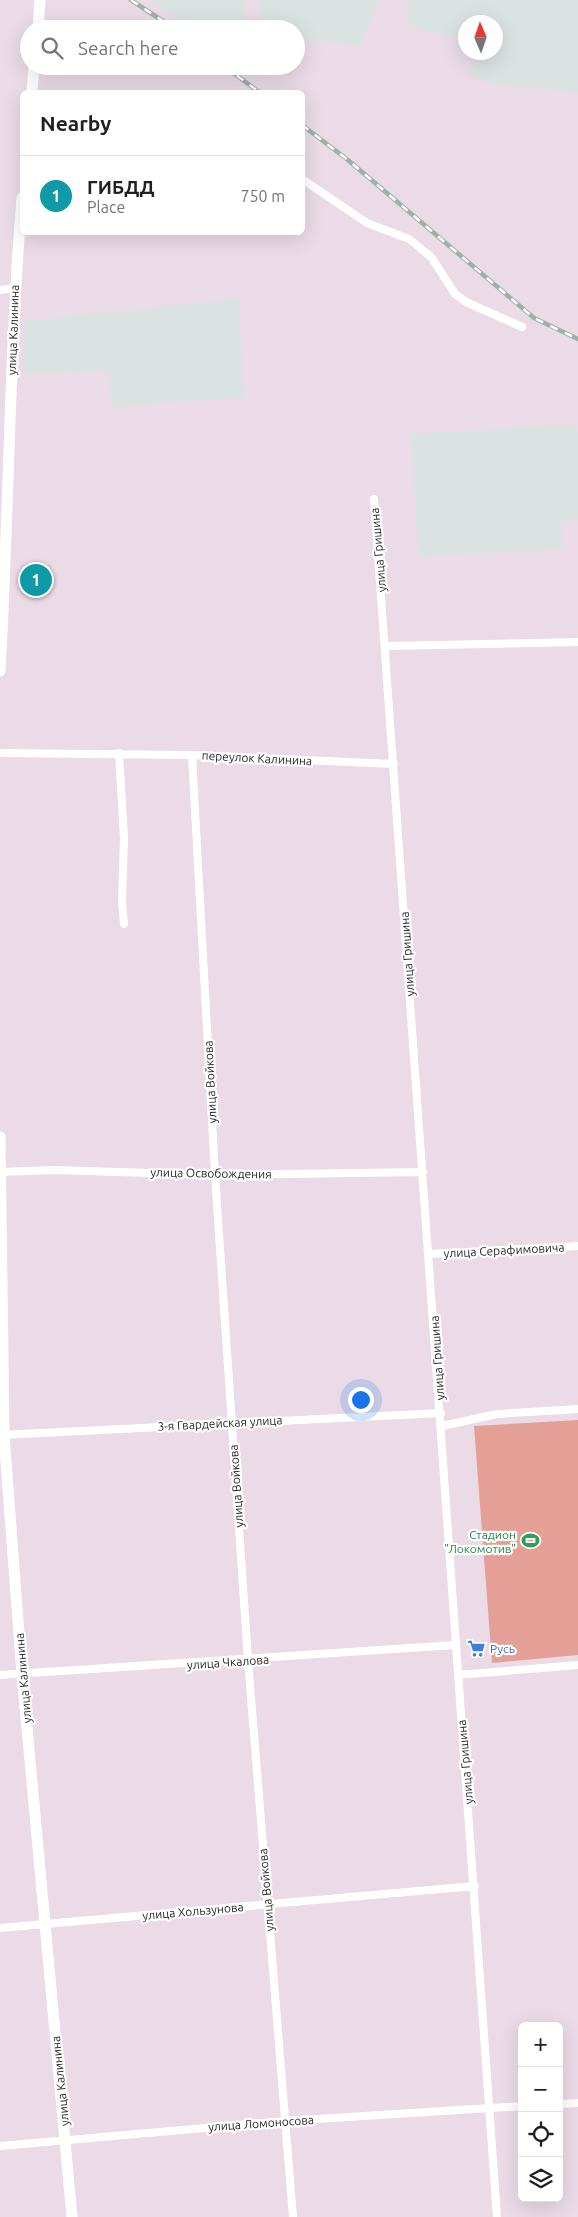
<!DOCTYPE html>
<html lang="en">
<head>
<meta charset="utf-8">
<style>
	:root { --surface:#fff; --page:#f6f6f6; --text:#202124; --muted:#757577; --line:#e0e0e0; --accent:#db2777 }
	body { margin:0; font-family:Ubuntu,sans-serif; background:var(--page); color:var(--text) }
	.controls { position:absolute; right:15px; bottom:15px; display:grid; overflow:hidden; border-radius:8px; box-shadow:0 5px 20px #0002 }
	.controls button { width:45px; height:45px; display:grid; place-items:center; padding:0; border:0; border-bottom:1px solid var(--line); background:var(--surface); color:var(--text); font:25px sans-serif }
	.compass { position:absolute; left:458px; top:15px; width:45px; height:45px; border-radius:50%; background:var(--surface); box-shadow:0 5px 20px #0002; rotate:358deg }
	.you { position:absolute; left:360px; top:1399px; width:18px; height:18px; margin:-12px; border:4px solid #fff; border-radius:50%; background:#1a73e8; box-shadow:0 0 0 8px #1a73e833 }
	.badge { display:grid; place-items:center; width:32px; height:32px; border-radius:50%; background:var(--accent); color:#fff; font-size:16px; font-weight:700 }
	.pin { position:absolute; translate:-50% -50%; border:2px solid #fff; box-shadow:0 1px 5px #0006 }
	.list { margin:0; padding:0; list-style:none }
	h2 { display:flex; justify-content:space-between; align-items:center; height:65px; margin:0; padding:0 20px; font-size:21px }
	h2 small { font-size:16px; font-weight:400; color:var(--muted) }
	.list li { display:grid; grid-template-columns:32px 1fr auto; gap:15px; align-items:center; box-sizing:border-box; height:80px; padding:0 20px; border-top:1px solid var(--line) }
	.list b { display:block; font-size:19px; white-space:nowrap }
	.list p { margin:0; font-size:16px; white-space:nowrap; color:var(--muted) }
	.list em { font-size:16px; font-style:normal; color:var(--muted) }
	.icon { flex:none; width:28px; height:28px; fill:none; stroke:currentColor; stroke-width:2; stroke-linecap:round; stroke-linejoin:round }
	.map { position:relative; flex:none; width:578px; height:2217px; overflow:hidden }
	.search { position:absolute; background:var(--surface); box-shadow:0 5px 20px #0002; left:20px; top:20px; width:285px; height:55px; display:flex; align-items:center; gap:12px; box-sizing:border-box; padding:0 18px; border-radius:28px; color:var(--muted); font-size:19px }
	.panel { position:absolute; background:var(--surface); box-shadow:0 5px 20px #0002; left:20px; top:90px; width:285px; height:145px; border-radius:8px }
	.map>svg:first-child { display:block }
	.industrial { fill:#dbe2e2 }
	.pitch { fill:#e4a097 }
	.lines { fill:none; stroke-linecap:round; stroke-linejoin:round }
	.street { stroke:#fff; stroke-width:8 }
	.secondary { stroke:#fff; stroke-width:11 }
	.rail-casing { stroke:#9eb1a9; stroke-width:4.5 }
	.rail { stroke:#fff; stroke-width:2.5; stroke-dasharray:8; stroke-linecap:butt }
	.labels { text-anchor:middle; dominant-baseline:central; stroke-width:4.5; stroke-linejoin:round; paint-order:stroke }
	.street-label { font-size:12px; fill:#282828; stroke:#fff }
	.leisure-label { font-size:12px; fill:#27864d; stroke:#fff; text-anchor:end }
	.shop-label { font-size:12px; fill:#366cbe; stroke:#fff; text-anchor:start }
</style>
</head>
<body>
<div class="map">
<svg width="578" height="2217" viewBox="0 0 578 2217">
	<rect width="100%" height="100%" fill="#eadbe6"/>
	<!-- industrial -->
	<path class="industrial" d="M151,0H243L248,29H194Z
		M259,0H379L360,45L296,39V29H261Z
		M409,0H578V93L485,82L470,75L472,53L496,52V22H466L465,39L413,28L406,18Z
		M239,299L244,398L113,406L107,371L23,373L25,321Z
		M575,425L578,435V519L561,520L563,548L419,557L411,434Z"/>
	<!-- pitch -->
	<path class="pitch" d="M578,1420V1655L492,1663L474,1426Z"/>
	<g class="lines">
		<!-- street -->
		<path class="street" d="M302,179L367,223L409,239L419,247L432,258L455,294L466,302L522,327
			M0,290L15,288
			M374,499L497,2217
			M386,646L578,642
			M0,753L192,755L394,764
			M119,753L124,838L122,901L124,924
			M192,755L215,1175L248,1660L293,2217
			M0,1172L53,1170L215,1175L423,1172
			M429,1254L578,1246
			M442,1426L497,1414L578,1409
			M1,1435L441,1413
			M0,1675L455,1645
			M458,1675L578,1665
			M0,1928L475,1886
			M559,2104L578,2103
			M0,2146L285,2121L522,2106"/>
		<!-- secondary -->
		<path class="secondary" d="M38,29L40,0
			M32,92L34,66
			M0,671C9,514 9,356 22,198
			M0,1137L4,1435L22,1674L72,2217"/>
		<defs>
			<path id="rail" d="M131,0L175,29
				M224,66L259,92
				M302,125L348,160L534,318L578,339"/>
		</defs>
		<!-- rail casing -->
		<use href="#rail" class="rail-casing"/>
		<!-- rail -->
		<use href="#rail" class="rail"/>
	</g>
	<!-- icons -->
	<defs>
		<symbol id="stadium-bare" viewBox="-9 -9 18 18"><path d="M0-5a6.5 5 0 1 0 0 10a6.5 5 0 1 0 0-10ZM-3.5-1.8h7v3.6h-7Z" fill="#2e9e5b" stroke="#fff" stroke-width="2.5" paint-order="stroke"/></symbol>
		<symbol id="supermarket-bare" viewBox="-9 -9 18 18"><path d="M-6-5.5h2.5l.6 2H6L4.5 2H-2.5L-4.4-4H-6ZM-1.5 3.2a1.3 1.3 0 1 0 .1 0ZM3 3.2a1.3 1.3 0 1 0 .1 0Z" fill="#3f7fe0" stroke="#fff" stroke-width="2.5" paint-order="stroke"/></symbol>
	</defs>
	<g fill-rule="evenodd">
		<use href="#stadium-bare" x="518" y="1528" width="25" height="25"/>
		<use href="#supermarket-bare" x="464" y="1636" width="25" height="25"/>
	</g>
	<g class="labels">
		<!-- street labels -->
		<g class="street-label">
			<text transform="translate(13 330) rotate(-88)">улица Калинина</text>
			<text transform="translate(378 550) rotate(-95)">улица Гришина</text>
			<text transform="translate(257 758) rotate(3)">переулок Калинина</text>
			<text transform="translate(407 954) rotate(-94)">улица Гришина</text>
			<text transform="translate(210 1082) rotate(-93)">улица Войкова</text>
			<text transform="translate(211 1173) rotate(1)">улица Освобождения</text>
			<text transform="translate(504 1250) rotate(-3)">улица Серафимовича</text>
			<text transform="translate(437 1358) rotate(-94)">улица Гришина</text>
			<text transform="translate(220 1423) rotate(-3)">3-я Гвардейская улица</text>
			<text transform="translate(236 1486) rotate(-94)">улица Войкова</text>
			<text transform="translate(228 1662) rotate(-4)">улица Чкалова</text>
			<text transform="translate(23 1678) rotate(-95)">улица Калинина</text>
			<text transform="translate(465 1762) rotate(-95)">улица Гришина</text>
			<text transform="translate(266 1890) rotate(-95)">улица Войкова</text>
			<text transform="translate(193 1911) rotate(-5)">улица Хользунова</text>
			<text transform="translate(60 2081) rotate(-96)">улица Калинина</text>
			<text transform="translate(261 2123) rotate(-4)">улица Ломоносова</text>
		</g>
		<!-- leisure labels -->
		<g class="leisure-label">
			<text x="516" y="1534">Стадион<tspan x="516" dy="14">"Локомотив"</tspan></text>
		</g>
		<!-- shop labels -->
		<g class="shop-label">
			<text x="490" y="1648">Русь</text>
		</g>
	</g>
</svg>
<div class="controls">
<button>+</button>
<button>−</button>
<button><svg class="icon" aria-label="locate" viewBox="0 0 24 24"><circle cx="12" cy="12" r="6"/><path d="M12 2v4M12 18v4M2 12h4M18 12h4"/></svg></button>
<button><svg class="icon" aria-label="layers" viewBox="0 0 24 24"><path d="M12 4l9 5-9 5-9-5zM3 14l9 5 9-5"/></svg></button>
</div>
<svg class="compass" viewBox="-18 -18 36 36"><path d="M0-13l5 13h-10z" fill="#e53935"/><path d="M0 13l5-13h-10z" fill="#757577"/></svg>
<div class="you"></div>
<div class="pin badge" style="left:36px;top:580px;background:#0f9aa8">1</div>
<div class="search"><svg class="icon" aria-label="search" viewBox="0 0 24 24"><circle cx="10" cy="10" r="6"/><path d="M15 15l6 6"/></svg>Search here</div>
<section class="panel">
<h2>Nearby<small></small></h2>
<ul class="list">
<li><span class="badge" style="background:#0f9aa8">1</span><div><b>ГИБДД</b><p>Place</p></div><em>750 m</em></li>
</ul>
</section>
</div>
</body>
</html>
